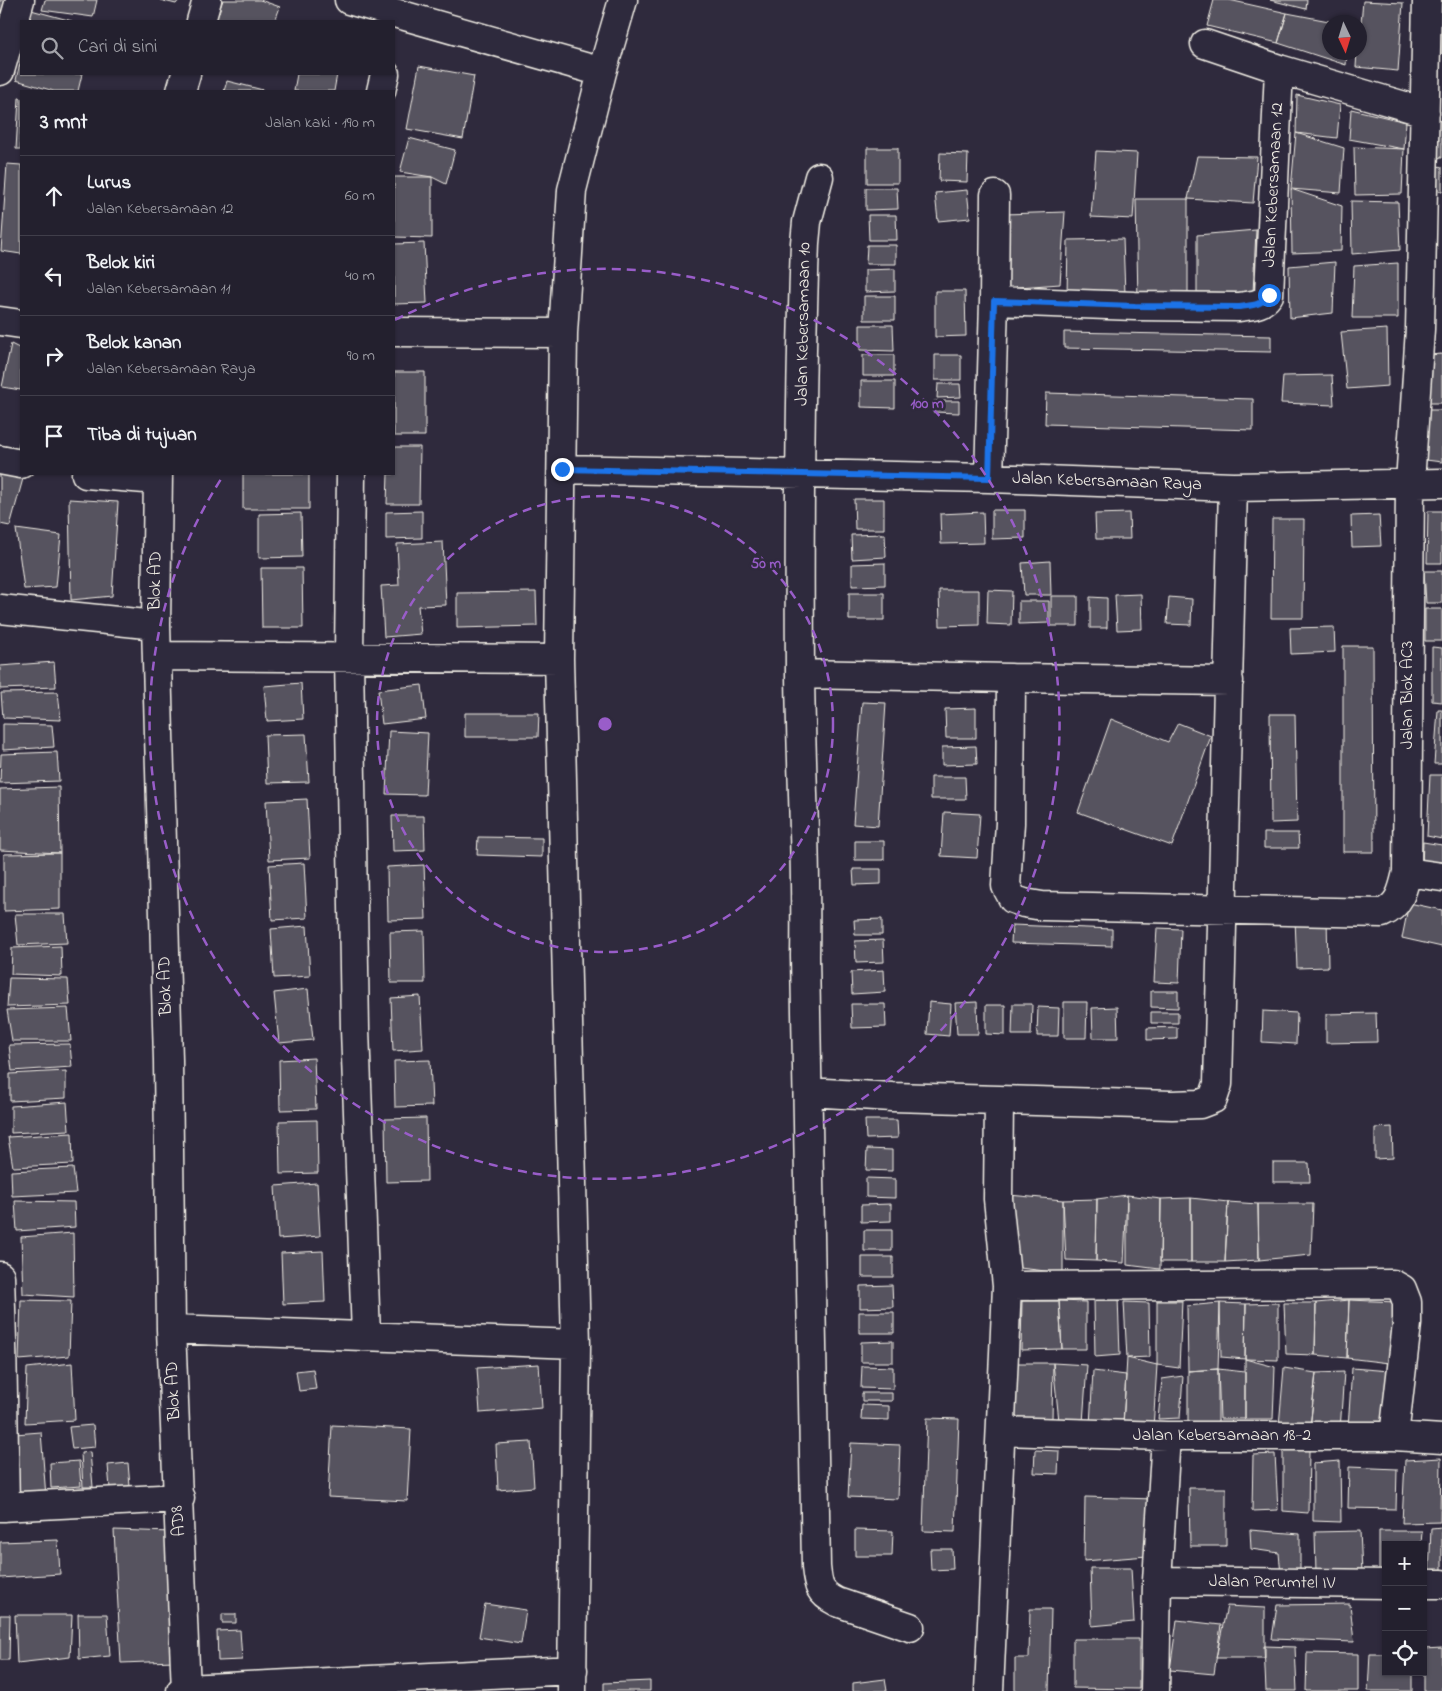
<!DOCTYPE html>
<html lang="id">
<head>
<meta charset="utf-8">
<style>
	:root { --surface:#23202e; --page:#2b2836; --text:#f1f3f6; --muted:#a3a3aa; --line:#403e4a }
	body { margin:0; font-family:"Indie Flower",sans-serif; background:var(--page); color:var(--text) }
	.controls { position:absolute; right:15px; bottom:15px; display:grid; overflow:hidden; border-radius:0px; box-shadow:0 1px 4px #0004 }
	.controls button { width:45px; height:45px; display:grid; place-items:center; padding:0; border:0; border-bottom:1px solid var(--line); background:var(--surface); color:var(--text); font:25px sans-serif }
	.compass { position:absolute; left:1322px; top:15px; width:45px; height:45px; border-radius:50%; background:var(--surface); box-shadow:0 1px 4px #0004; rotate:176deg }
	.stop { position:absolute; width:15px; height:15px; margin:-11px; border:4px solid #1a73e8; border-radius:50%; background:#fff }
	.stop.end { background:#1a73e8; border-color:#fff; box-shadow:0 1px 5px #0008 }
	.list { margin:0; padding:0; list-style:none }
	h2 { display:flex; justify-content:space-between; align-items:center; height:65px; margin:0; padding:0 20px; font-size:21px }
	h2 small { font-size:16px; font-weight:400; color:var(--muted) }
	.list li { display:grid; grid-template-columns:32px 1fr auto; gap:15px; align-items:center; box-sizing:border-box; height:80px; padding:0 20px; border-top:1px solid var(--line) }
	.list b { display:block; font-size:19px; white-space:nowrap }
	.list p { margin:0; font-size:16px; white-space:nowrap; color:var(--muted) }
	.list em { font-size:16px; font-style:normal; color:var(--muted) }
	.icon { flex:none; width:28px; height:28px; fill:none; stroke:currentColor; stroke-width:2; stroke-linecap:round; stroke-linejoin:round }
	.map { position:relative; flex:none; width:1442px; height:1691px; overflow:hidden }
	.search { position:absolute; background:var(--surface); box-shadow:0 1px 4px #0004; left:20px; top:20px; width:375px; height:55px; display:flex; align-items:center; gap:12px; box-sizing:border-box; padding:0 18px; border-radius:0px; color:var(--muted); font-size:19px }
	.panel { position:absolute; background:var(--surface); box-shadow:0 1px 4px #0004; left:20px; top:90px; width:375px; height:385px; border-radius:0px }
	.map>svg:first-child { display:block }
	.building { fill:#56525f; stroke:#f4f1e8 }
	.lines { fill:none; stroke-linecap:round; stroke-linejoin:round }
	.minor-casing { stroke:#f4f1e8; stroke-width:31 }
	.minor { stroke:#2f2a3d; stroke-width:28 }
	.route { stroke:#1a73e8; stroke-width:6 }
	.ring { fill:none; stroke:#995dc9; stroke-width:2.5; stroke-dasharray:9 6 }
	.labels { text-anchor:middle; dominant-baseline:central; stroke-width:5; stroke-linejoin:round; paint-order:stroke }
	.street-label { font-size:18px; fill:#f4f1e8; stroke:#2f2a3d }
	.centre { fill:#995dc9; stroke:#2f2a3d; stroke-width:2.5 }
	.ring-label { font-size:15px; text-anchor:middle; font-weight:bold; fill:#995dc9; stroke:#2f2a3d; stroke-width:5; stroke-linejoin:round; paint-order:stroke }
</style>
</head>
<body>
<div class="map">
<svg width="1442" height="1691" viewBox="0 0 1442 1691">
	<rect width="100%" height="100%" fill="#2f2a3d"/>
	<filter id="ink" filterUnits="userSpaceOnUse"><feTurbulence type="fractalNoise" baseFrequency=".02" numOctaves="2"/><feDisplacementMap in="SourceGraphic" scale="10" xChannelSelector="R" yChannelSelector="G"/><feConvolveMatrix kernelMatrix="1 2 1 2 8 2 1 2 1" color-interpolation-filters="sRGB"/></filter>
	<g filter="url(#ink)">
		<!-- building -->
		<path class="building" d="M0,0H7L0,29Z
			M45,0H97L93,17L42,10Z
			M160,0H179L176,4Z
			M223,0H260L280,7L275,21H215Z
			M1214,0H1229L1287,13L1278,43L1207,26Z
			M1270,0H1307L1306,9Z
			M1439,0H1442V54H1437Z
			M1363,1L1403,3L1398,71L1356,67L1357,52H1360V35Z
			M31,10L72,21H27Z
			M1287,13L1334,22H1330V52H1347L1346,65L1278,43Z
			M21,59V74H82L78,91H54L16,80Z
			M419,66L474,76L463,139L407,129Z
			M297,74H337L334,91H294Z
			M227,81L263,90L262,91H224Z
			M1297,95L1340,105L1337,138L1296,133Z
			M19,98H21V149H16Z
			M1351,109L1406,122L1404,149L1349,139Z
			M1435,119L1442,121V158L1432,157Z
			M1296,133L1344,148L1341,193L1291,189Z
			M409,138L455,150L446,184L432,177L400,172Z
			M1354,147L1404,149L1402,194L1355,195Z
			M867,148H898V183H867Z
			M1096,151L1137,153L1133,219L1091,217Z
			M940,153L968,154L967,182L939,181Z
			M1197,156L1257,157L1253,203L1188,199Z
			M7,164L21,165V254L1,251Z
			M1434,165L1442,167V191L1432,190Z
			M394,177H432V238L394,237Z
			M866,188H897L898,209L866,210Z
			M1291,189L1342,206L1341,251L1292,253Z
			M967,190L970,218L938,221L935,193Z
			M1136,199H1188V303L1138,301Z
			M1351,201L1398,202L1400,250L1352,254Z
			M1065,212L1060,284L1005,288V214Z
			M868,215H896L897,240H869Z
			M1256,230L1253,293L1197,292V235Z
			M1123,239L1125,294L1067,296L1068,240Z
			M424,243L427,303L394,304V244Z
			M867,245H896V264H866Z
			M1335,262L1333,313L1290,318L1289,266Z
			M1398,263V318H1352L1354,266Z
			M895,269V291L865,292V270Z
			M935,291H965L966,336L935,337Z
			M864,296H895V320H864Z
			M860,325H893L894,351L860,350Z
			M1387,329L1388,386L1347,389L1341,332Z
			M1064,332L1271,336V352L1064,348Z
			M11,344L21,349V390L2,387Z
			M1442,354V403H1427L1429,355Z
			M863,355H894V376H863Z
			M935,355H961V380H935Z
			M394,372H425V436H394Z
			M1332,375L1334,405L1281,403L1283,376Z
			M861,381H895V408L861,407Z
			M938,384H960L961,397L937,398Z
			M1046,393L1253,399V430L1045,424Z
			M934,401H959V413L933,412Z
			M1428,410H1442V462L1426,460Z
			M21,432V450L18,449Z
			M394,447H420L419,504H387L388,474H394Z
			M0,469L24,475L10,526L0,524Z
			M243,474H309V509H243Z
			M69,499L118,502L112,596L71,600Z
			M854,499H884V529H855Z
			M992,510H1025V538L992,539Z
			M422,511V538L386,539V512Z
			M1428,511H1442V563H1427Z
			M983,512L984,543L941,544L940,514Z
			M301,513L302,557L259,558V514Z
			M1129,513L1130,539H1096L1095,514Z
			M1379,515L1381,546L1352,547L1351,516Z
			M1272,519H1304L1303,618H1271Z
			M16,529L61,535L56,587L24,589Z
			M885,534L886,557L852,559L851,535Z
			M443,542L446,605L418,606L421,634L384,637L381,586L399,585L397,544Z
			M1050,561L1051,595H1024L1022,563Z
			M885,563V585L852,586V564Z
			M261,568H302L303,628H262Z
			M1424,571H1442V603H1426Z
			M939,590H979V625L940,626Z
			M988,590L1012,591L1011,625L987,624Z
			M536,592L537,626L457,628V593Z
			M849,593H884V620H849Z
			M1141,594L1142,629L1117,630L1115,595Z
			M1051,596H1078V626H1051Z
			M1090,597L1107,598V628H1090Z
			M1169,597L1192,599L1191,625L1167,624Z
			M1019,601H1049V623L1019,624Z
			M1425,609H1442V641H1425Z
			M1334,627L1335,652L1291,654L1290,628Z
			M1343,646H1373L1374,852H1343Z
			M1432,647L1442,648V702L1432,701Z
			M54,662L56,687L0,689V666Z
			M301,683L303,719L267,721L264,686Z
			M422,685L426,719L382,724L378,690Z
			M58,692L61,720L3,718L1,693Z
			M862,702L886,703L878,826L853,824Z
			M976,708V738H946L945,709Z
			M1438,710H1442V764H1434Z
			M465,713H539L538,737H465Z
			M1270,714H1295L1297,822L1271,823Z
			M1111,719L1168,742L1178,723L1211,736L1172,846L1078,812Z
			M3,724L52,725L54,747L3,750Z
			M389,731L428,733L425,795L386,794Z
			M306,734L309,782L267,783L265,735Z
			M976,746L977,764L942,765V747Z
			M57,752L59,781L0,783L1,754Z
			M1430,775H1442V839L1427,836Z
			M931,777H965L966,799H931Z
			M59,787L60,853L0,850V789Z
			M307,799L310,858L269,860L266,801Z
			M944,812L980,814L977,858L941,856Z
			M392,816H424L425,850L393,851Z
			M1264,833H1298L1299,848H1264Z
			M478,837L542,838V857L477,855Z
			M855,841H884V860H855Z
			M1423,842L1442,845V872L1422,866Z
			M60,853V909L4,911V854Z
			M304,863L307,918L272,920L269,865Z
			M424,865L426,919L388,920L387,867Z
			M853,869H881V884L854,885Z
			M1409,903L1442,910V947L1402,938Z
			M15,914H65L67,943L18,945Z
			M1327,918L1328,967L1297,968L1295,919Z
			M882,919V935H855L854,920Z
			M1012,925L1112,929V946L1011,943Z
			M307,926L310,976L274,978L271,929Z
			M1157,928L1181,929L1179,983L1154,982Z
			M424,931L425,983H391L390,932Z
			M883,940L884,962L856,963L855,941Z
			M61,946L62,976L11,974L12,948Z
			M884,970L885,992L852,994L851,972Z
			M9,978L68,979L70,1005L7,1007Z
			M308,989L313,1040L279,1043L274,993Z
			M1151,991H1178V1008L1151,1007Z
			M420,996L423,1049L393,1051L391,998Z
			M929,1002L951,1004L949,1036L927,1034Z
			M977,1002L978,1034H957L955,1003Z
			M1064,1002H1087L1086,1038H1064Z
			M851,1004H885L886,1027L852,1028Z
			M1013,1004H1032L1031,1035H1012Z
			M986,1005H1005V1035L986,1034Z
			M1038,1007L1059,1008L1058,1036H1037Z
			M1117,1007L1118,1038H1093L1092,1008Z
			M68,1008L71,1041H12L7,1010Z
			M1263,1011L1297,1013L1296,1044L1262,1042Z
			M1151,1012H1178V1023H1151Z
			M1376,1013L1377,1042L1326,1043V1014Z
			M1177,1027V1039L1147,1040V1028Z
			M70,1044L72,1067L12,1071L9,1045Z
			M314,1058L316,1109L280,1110L279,1060Z
			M430,1060L432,1106L395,1107L394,1061Z
			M66,1071V1098L10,1101V1074Z
			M67,1102L69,1130L11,1133V1106Z
			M426,1118L427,1181L386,1182L385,1119Z
			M317,1120L318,1173L280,1174L279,1121Z
			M865,1120H897L898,1138L866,1139Z
			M1392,1127L1393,1158L1375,1159V1128Z
			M72,1133L73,1164L13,1167L8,1137Z
			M867,1149L892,1150V1171L866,1170Z
			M1273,1163H1309L1310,1182H1273Z
			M73,1168L76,1193L12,1196L11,1171Z
			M866,1178L895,1179V1198L866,1197Z
			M317,1183L320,1236L278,1239L275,1186Z
			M1009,1195L1063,1200V1273L1011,1267Z
			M1127,1195L1161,1199L1160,1269L1127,1265Z
			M1127,1195L1124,1263L1096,1261L1097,1199Z
			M1191,1198L1228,1202L1225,1262H1191Z
			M1191,1198V1262H1160L1161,1199Z
			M1097,1199L1096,1261L1066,1260L1063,1200Z
			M15,1201L74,1202L75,1227L17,1231Z
			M1228,1202L1258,1204L1259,1260L1225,1262Z
			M891,1204V1221L861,1222V1205Z
			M1258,1204H1313L1311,1255L1259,1260Z
			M864,1230H892V1251H864Z
			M73,1233L74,1297L23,1294L21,1237Z
			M323,1251L325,1302L283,1304L281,1253Z
			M862,1257H893V1277H862Z
			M892,1285L893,1307L860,1308V1286Z
			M1118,1297L1120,1355L1095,1357L1094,1300Z
			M21,1300L71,1301L69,1356L19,1360Z
			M1349,1300L1397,1302L1389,1363L1347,1358Z
			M1349,1300L1347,1358L1315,1355L1316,1303Z
			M1022,1301H1059L1062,1349L1021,1350Z
			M1059,1301L1086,1302V1349H1062Z
			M1157,1301H1182L1179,1368L1157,1365Z
			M1124,1302L1149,1303L1150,1357L1127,1358Z
			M1220,1303L1246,1304L1245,1359L1221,1357Z
			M1220,1303L1218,1369L1188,1371L1187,1306Z
			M1278,1303V1360L1245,1359L1246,1304Z
			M1284,1303H1316L1315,1355L1286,1354Z
			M859,1312H894V1333H859Z
			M893,1341V1362H861V1342Z
			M1127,1358L1157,1365L1153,1429L1123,1425Z
			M1245,1359L1275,1367L1273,1419H1245Z
			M72,1363L75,1420L25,1423L27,1368Z
			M1012,1363H1053L1052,1419H1011Z
			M1053,1363L1087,1365L1083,1423L1059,1421Z
			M539,1364L542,1408L480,1413L477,1368Z
			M862,1366L893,1367V1389L861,1388Z
			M1284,1368L1316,1373L1310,1428L1279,1426Z
			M1352,1368L1390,1371L1387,1429L1348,1428Z
			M313,1369L316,1389L299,1391L296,1371Z
			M1218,1369L1245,1372V1419H1220Z
			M1218,1369V1429L1188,1431V1371Z
			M1093,1371L1126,1375L1123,1425L1090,1426Z
			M1344,1372L1340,1430L1310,1428L1316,1373Z
			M1183,1376L1180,1418L1158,1419L1162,1379Z
			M862,1393H892V1401H862Z
			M862,1405L889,1406V1420L861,1419Z
			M927,1418L959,1419L955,1532L923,1531Z
			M93,1425L95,1447L72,1449L69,1427Z
			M332,1425L411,1429L407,1501L328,1497Z
			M41,1432L46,1497L20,1499L15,1434Z
			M531,1442L534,1487L498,1490L496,1444Z
			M851,1443L900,1445L898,1499L848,1497Z
			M1283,1448L1309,1450L1308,1513L1283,1511Z
			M1035,1450L1059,1451L1058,1474L1034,1473Z
			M90,1452L93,1487H83L81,1453Z
			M1275,1454L1278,1510L1252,1511L1253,1455Z
			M1441,1458L1440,1522L1402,1523L1405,1460Z
			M79,1461L81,1486L51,1488L50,1463Z
			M1340,1461L1341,1522L1313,1521V1463Z
			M128,1463L130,1487L110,1488L108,1465Z
			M1349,1467L1397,1469L1396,1509L1348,1508Z
			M1189,1488H1226V1546H1190Z
			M1085,1497L1155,1499L1147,1556L1084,1561Z
			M1442,1527V1578H1429L1431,1528Z
			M114,1530L171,1532L174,1661L121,1663Z
			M855,1530L893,1531L892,1556H855Z
			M1250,1530L1300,1534V1573L1281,1575L1279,1553L1251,1549Z
			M1360,1531L1362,1572L1316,1573L1315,1532Z
			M1379,1531H1422L1421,1545H1386V1571H1379Z
			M58,1540L60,1574L0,1578V1542Z
			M930,1549H952L953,1569L931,1570Z
			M1090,1568H1131L1134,1622L1092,1626Z
			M485,1604L526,1610L521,1644L479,1637Z
			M1350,1604L1354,1642L1272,1639L1277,1605Z
			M1227,1606L1265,1608V1658H1216Z
			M1030,1609H1051L1049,1691H1015V1658H1029Z
			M78,1614H107L110,1656L79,1659Z
			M222,1614H236V1623H222Z
			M0,1615H10L9,1660H0Z
			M15,1615H72L70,1657L17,1663Z
			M1177,1620L1221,1625L1214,1674L1170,1670Z
			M240,1630L242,1660L218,1661L217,1631Z
			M1073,1639H1139V1689L1073,1688Z
			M1264,1646L1295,1647L1297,1691H1266Z
			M1442,1648V1691H1424V1649Z
			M1307,1653L1358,1654V1691H1306Z
			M1370,1654H1386V1672H1412V1691H1368Z
			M885,1679L887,1691H853V1683Z
			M650,1681V1691H604V1683Z"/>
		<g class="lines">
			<defs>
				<path id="minor" d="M349,0L602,72L623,0
					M1427,0L1420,329L1410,483L1407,872L1442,877
					M201,21L207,0
					M1205,44L1279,69
					M0,71L20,0
					M181,91L186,74
					M381,91L385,74
					M819,177L807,222L805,243C800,386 799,530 800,673C801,767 807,861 805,956L816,1567C818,1586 819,1593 837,1602L910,1627
					M994,301L1135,306L1239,307C1252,305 1261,306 1269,295L1279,69L1425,112
					M0,321L21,324
					M563,333L572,190L602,72
					M0,460L21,464
					M562,469L989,478L1233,487L1442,483
					M86,474L157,480
					M158,474L156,625L168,1060L171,1329L186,1691
					M351,474L349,656L355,1029L366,1336
					M989,478L994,301L995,195
					M1233,487L1218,1084L1213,1099L1200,1104L1172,1105L999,1100L998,1199L1007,1286L1393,1284L1402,1289L1407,1302V1324L1394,1436
					M0,609L156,625
					M157,656L559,659L563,333L394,332
					M559,659L576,1344L572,1691
					M800,674L1011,678
					M1229,681L1011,678L1010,823L1006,886L1013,899L1024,903L1042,906L1382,913C1400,906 1403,889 1407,872
					M808,1092L892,1097L999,1100
					M0,1276L2,1341
					M171,1329L576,1344
					M0,1341H2L5,1507
					M1001,1431L1166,1436H1394L1442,1439
					M0,1507L180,1498
					M1157,1581L1386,1584
					M1423,1584H1442
					M181,1691L186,1689L573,1670
					M989,1691L1007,1286
					M1155,1691L1157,1581L1166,1436"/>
			</defs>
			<!-- minor casing -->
			<use href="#minor" class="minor-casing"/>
			<!-- minor -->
			<use href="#minor" class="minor"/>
		</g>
	</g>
	<g class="lines" filter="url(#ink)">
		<!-- route -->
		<path class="route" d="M562,469L989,478L994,301L1135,306L1239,307C1253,305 1260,306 1269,295"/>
	</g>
	<!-- distance rings -->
	<g class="ring">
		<circle cx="605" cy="724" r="228"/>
		<path d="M395 320A455 455 0 1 1 223 476"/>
	</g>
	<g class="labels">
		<!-- street labels -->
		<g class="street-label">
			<text transform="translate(1274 185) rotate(-87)">Jalan Kebersamaan 12</text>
			<text transform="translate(804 324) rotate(-89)">Jalan Kebersamaan 10</text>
			<text transform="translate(1107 482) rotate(2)">Jalan Kebersamaan Raya</text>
			<text transform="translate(156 581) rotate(-89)">Blok AD</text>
			<text transform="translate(1408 695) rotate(-90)">Jalan Blok AC3</text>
			<text transform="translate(166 986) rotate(-92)">Blok AD</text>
			<text transform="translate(174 1391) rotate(-93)">Blok AD</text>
			<text x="1222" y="1436">Jalan Kebersamaan 18-2</text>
			<text transform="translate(179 1521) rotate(-96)">AD8</text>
			<text transform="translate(1272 1583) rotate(1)">Jalan Perumtel IV</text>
		</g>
	</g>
	<circle cx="605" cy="724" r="8" class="centre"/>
	<g class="ring-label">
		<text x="927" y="408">100 m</text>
		<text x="766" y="568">50 m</text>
	</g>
</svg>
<div class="controls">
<button>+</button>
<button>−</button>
<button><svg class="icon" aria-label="locate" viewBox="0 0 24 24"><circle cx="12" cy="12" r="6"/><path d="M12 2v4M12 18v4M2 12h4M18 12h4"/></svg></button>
</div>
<svg class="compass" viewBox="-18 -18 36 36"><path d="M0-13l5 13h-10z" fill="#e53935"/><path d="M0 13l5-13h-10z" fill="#a3a3aa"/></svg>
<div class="stop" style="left:1269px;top:295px"></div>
<div class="stop end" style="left:562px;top:469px"></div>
<div class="search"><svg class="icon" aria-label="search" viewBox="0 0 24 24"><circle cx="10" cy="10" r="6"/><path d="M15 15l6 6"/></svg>Cari di sini</div>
<section class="panel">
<h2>3 mnt<small>Jalan kaki · 190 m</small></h2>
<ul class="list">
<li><svg class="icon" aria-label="ahead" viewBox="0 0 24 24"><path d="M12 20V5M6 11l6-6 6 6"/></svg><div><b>Lurus</b><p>Jalan Kebersamaan 12</p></div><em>60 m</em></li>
<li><svg class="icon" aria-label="left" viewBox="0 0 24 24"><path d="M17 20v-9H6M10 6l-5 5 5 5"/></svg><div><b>Belok kiri</b><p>Jalan Kebersamaan 11</p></div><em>40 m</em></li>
<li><svg class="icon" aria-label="right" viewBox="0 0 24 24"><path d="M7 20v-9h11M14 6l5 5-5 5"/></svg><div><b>Belok kanan</b><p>Jalan Kebersamaan Raya</p></div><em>90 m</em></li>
<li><svg class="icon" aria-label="arrive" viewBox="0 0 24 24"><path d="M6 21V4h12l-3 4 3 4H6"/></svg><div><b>Tiba di tujuan</b></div></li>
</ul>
</section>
</div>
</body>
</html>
